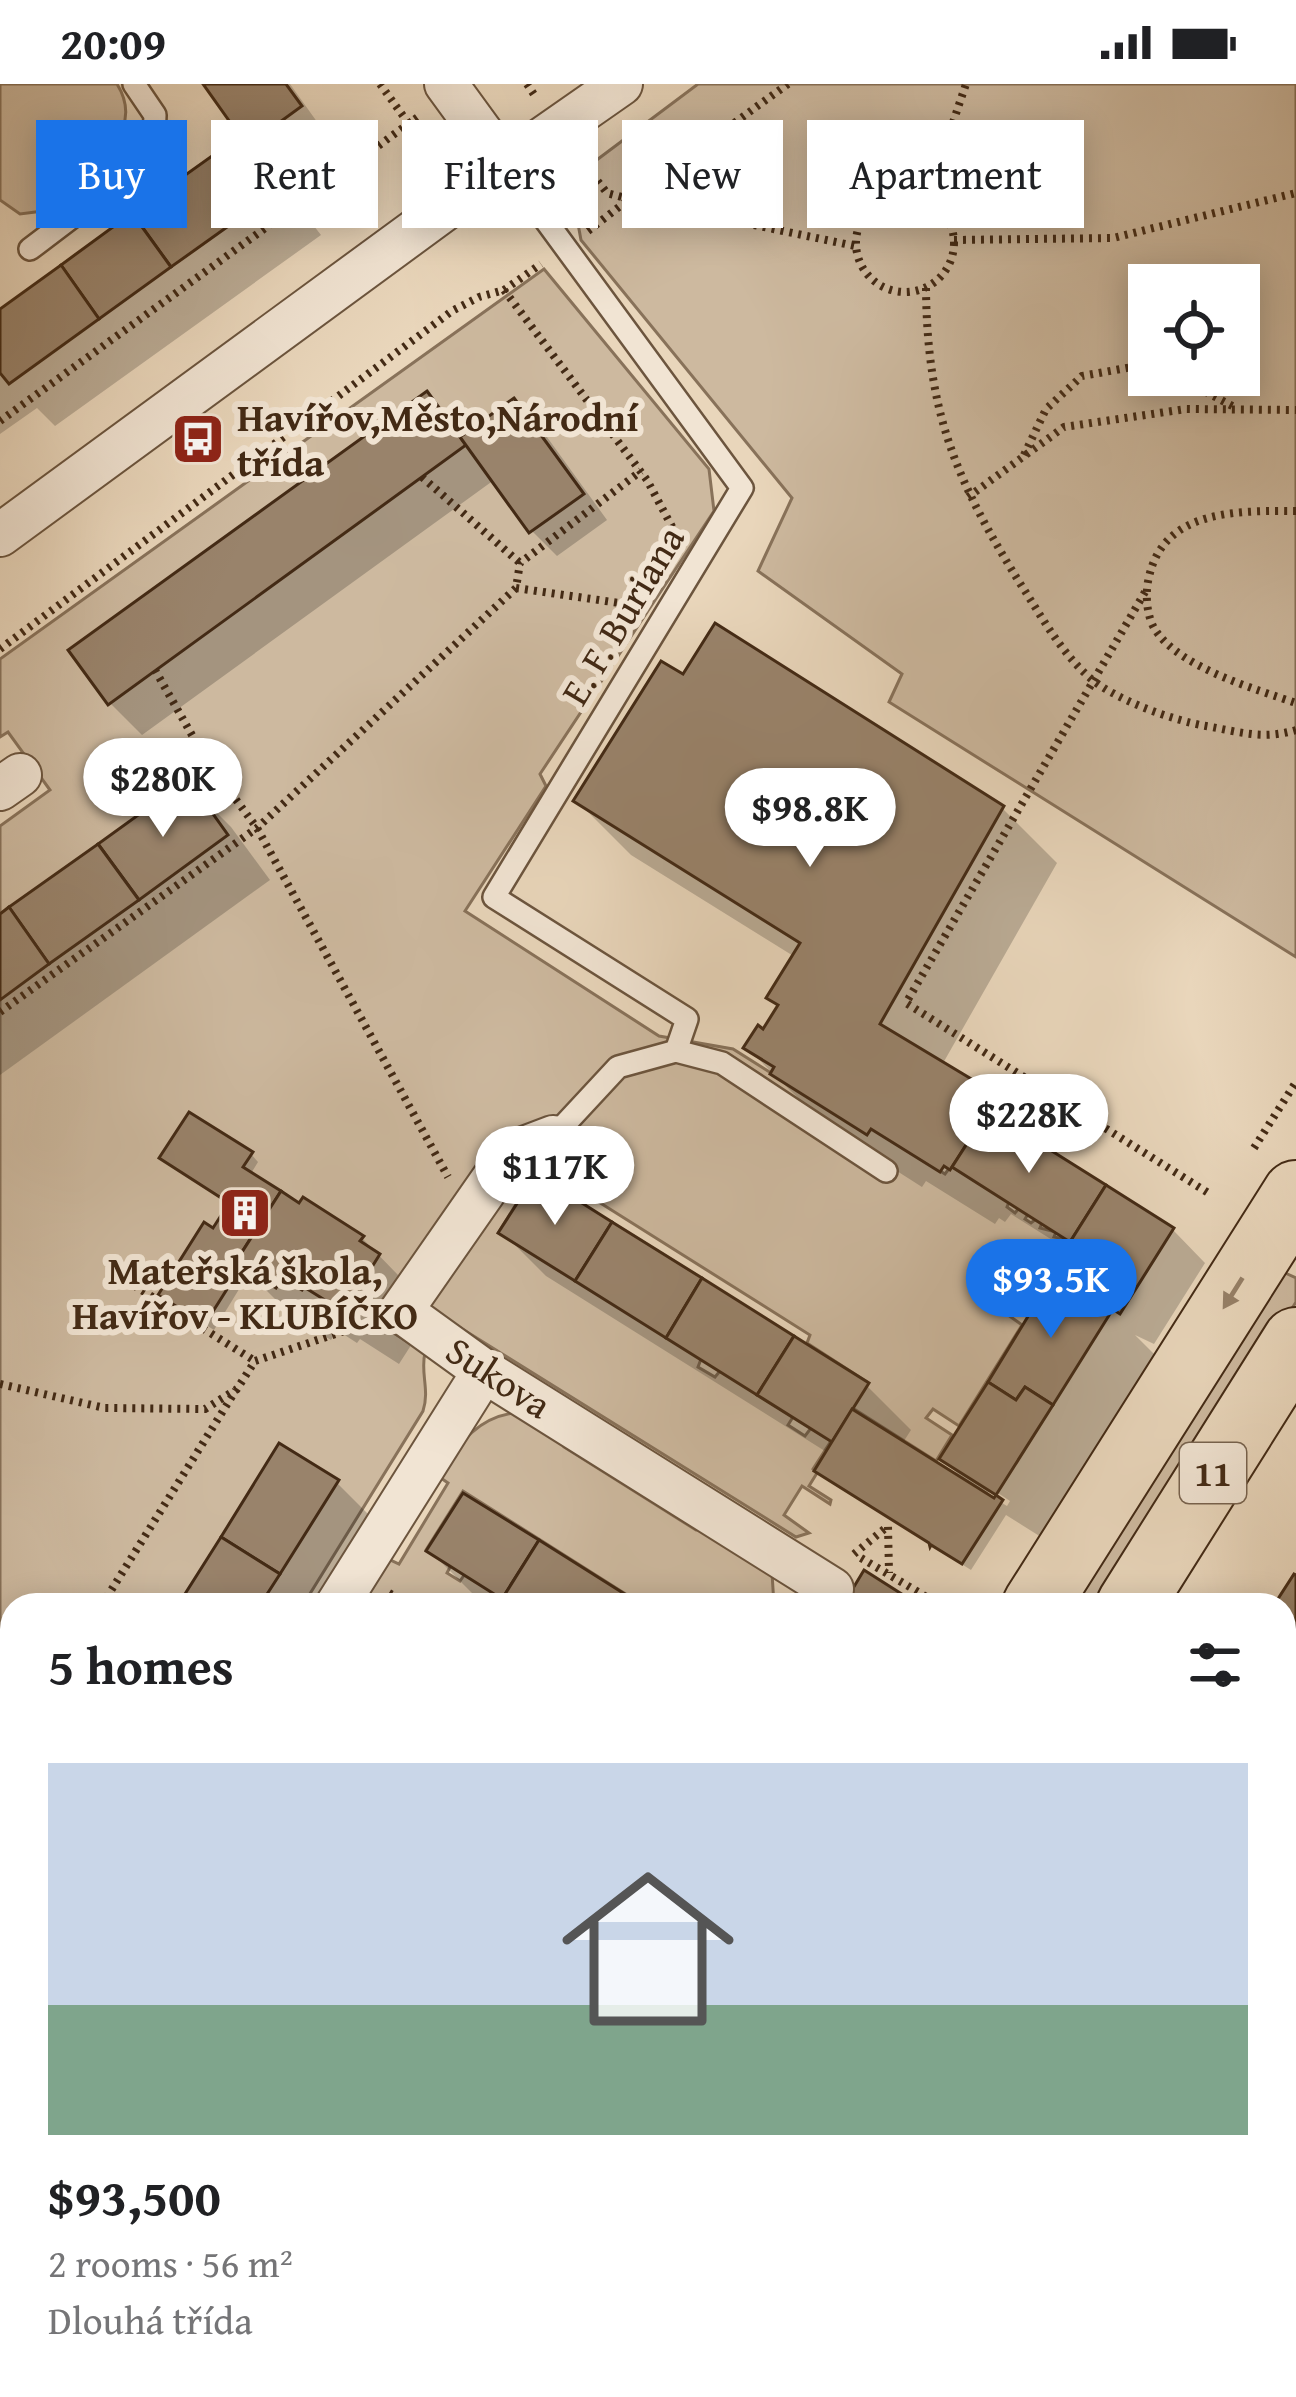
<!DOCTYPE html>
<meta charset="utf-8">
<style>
:root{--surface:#fff;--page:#f6f6f6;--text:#202124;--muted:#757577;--accent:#1a73e8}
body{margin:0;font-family:"Gentium Book Plus",serif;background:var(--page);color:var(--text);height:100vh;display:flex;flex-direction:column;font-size:45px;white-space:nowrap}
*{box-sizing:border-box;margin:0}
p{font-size:39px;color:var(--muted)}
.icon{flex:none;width:66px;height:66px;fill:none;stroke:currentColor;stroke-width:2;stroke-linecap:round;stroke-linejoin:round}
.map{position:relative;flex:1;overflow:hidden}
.panel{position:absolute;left:0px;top:1509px;width:1296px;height:804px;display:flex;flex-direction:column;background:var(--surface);border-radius:36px 36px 0 0;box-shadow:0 6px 30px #0003}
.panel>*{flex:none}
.hud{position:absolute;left:36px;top:36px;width:1224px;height:108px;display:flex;gap:24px}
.tools{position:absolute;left:1128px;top:180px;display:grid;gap:24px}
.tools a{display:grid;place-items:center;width:132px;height:132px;border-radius:0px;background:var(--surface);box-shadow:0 6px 30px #0003;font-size:60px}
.price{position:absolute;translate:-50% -102px;padding:0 27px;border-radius:42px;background:#fff;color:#222;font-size:39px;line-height:78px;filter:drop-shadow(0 3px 6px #0008)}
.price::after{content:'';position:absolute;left:50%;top:72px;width:36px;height:27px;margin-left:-18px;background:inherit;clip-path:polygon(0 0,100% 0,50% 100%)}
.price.selected{background:var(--accent);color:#fff}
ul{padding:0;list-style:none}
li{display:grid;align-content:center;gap:24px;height:636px;padding:0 48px}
li span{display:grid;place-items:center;height:372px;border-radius:0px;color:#555}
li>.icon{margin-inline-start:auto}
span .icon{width:216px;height:216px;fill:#fffc;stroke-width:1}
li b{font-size:51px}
h2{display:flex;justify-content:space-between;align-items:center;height:144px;padding:0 48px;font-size:51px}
.chip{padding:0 42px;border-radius:0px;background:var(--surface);box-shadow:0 6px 30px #0003;font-size:42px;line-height:108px}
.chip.selected{background:var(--accent);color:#fff}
.status{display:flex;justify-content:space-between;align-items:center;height:84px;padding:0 60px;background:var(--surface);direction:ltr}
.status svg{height:33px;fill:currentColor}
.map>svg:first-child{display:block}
.green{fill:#cdb99f;stroke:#88725a;stroke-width:3;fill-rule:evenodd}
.shadow{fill:#0003;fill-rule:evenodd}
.building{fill:#99836b;stroke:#432a15;stroke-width:3}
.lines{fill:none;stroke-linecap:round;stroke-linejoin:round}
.service-casing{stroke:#6c553e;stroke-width:26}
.minor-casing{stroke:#6c553e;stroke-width:46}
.primary-casing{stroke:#432a15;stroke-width:70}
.path{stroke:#432a15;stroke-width:8;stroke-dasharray:3 6;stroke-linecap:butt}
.service{stroke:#f1e4d3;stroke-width:21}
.minor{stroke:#f1e4d3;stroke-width:42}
.primary{stroke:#e9d6bb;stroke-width:66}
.oneway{fill:#968068}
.labels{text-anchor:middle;stroke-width:12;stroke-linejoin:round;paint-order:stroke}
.shield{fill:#f1e4d3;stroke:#77624e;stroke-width:3}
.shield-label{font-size:36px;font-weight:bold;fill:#432a15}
.poi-label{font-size:39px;font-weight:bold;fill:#432a15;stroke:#f1e4d3;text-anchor:start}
.street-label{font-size:39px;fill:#432a15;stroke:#f1e4d3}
</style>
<div class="status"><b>20:09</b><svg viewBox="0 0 49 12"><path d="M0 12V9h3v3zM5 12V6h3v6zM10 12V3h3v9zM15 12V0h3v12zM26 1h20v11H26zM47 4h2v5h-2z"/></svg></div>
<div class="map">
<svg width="1296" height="2313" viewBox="0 0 1296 2313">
<rect width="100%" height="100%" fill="#e9d6bb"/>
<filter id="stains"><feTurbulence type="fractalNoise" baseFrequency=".00167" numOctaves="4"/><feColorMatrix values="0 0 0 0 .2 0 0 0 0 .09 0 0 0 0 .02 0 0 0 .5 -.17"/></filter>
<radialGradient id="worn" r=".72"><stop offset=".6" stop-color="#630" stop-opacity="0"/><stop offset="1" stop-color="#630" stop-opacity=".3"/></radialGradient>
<!-- green -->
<g class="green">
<path d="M0,0H117C138,34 118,58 94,83L95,86L43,127L20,130L0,116Z"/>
<path d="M698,0H1296V873L889,618L902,590L758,487L792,414L581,156L574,118L590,81ZM1149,201H1239V291H1149Z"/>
<path d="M544,185L709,385L714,427L540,690L546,702L465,827L659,952L733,965L866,1049L870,1043L945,1090L951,1082L1009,1118L1007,1123L1015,1129L1019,1124L1028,1130L1025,1135L1031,1139L1036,1135L1042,1139L1040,1144L1056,1148L1054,1153L1069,1156L1039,1203L1044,1207L1029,1220L1033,1223L1028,1231L1003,1215L997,1223L1022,1241L959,1342L933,1325L926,1334L952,1351L936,1377L851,1323L867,1298L807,1259L810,1251L540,1081L499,1148L701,1275L698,1283L715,1293L720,1287L793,1333L788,1341L805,1352L811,1344L831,1357L813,1385L817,1389L809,1402L831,1416L830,1420L802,1402L784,1431L809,1449L796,1453L411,1213L389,1246L425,1269C420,1288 430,1306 423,1327L303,1521H12V1971L0,1963V742L50,706L8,648L0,653V575Z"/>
<path d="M1283,1188L1296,1194V1218L1105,1521H1066Z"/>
<path d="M513,1329L564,1353V1363L696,1446L718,1443L772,1489L774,1521H643L463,1407L426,1466L451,1481L447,1489L460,1497L465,1490L514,1521H357L386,1474L399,1480L448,1399L438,1392C459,1362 474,1335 513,1329Z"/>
<path d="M1296,1743V2313C1258,2313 1153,2313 1126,2301H1284V1762Z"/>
<path d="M0,2199L12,2206V2301H162L181,2313H0Z"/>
<path d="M762,2301H963L961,2313H754Z"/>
</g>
<!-- shadow -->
<g class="shadow">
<path d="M206,0H290L325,49L271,87L321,151L55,342L37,324L0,350V228L244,52Z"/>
<path d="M426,311L466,353L514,317L539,342L607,436L557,472L532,447L494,396L142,651L110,619Z"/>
<path d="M187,699L231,743L270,796L0,991V834Z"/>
<path d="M576,716L1002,724L1057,779L942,981L996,1014L1050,1069L1173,1146L1205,1179L1154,1260L1135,1251L1155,1271L1041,1453L1006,1431L971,1486L825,1394L817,1387L828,1369L546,1192L502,1148L867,1302L911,1346L902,1360L963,1395L942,1375L1075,1204L1081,1174L1011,1130L1005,1138L999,1134L995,1140L926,1097L922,1103L828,1043L747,964L764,949L780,923L795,873L631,771ZM992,1405L1010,1417L1007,1422L987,1410Z"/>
<path d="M251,1070L258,1078L250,1091L300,1123L362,1154L433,1227L399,1280L360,1255L357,1259L337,1246L331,1256L293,1233L249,1189L214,1246L170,1218L232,1120L163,1074Z"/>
<path d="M337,1399L381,1443L331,1521H181Z"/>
<path d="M464,1413L636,1521H490L474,1511L430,1467Z"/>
<path d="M1296,1492V1742L1284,1761V1521H1278Z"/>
<path d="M1005,2301H1129L1127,2313H1003Z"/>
</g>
<!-- building -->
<g class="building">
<path d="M203,0H286L302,22L247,62Z"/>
<path d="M240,52L279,106L171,183L132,129Z"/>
<path d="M132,129L171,183L99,235L61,181Z"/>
<path d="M61,181L99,235L9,300L0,289V225Z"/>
<path d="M427,307L466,361L108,621L68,566Z"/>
<path d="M514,314L584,410L529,449L460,353Z"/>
<path d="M715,539L1004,722L880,940L998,1011L950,1086L944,1082L940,1088L871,1045L867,1051L770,990L774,983L743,964L758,941L763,945L778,921L766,914L800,859L573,717L661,577L683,590Z"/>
<path d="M188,695L228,751L139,816L98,760Z"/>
<path d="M98,760L139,816L49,880L9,823Z"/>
<path d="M9,823L49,880L0,916V830Z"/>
<path d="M988,1027L1106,1101L1070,1158L952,1083Z"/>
<path d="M189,1028L253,1068L243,1083L281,1107L235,1179L241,1183L205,1240L158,1211L204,1138L213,1144L229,1119L159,1074Z"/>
<path d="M536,1090L612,1138L575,1197L498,1149Z"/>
<path d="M1106,1101L1174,1144L1120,1230L1064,1194L1082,1166L1070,1158Z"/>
<path d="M281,1107L299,1119L303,1113L364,1152L360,1157L380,1170L344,1228L304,1203L302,1206L282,1194L276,1204L235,1179Z"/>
<path d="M612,1138L702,1194L666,1254L575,1197Z"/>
<path d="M1055,1188L1113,1225L1053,1321L1025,1303L1016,1316L988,1298Z"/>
<path d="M702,1194L794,1252L757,1311L666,1254Z"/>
<path d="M794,1252L869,1299L832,1358L757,1311Z"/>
<path d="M988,1298L1016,1316L1025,1303L1053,1321L996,1411L939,1375Z"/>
<path d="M852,1325L994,1414L996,1411L1003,1416L962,1480L931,1461L930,1463L929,1459L814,1387Z"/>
<path d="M279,1359L339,1396L280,1490L221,1453Z"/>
<path d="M463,1409L539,1456L502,1515L426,1467Z"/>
<path d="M221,1453L280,1490L260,1521H178Z"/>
<path d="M539,1456L631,1514L627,1521H512L502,1515Z"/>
<path d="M864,1486L919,1521H843Z"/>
<path d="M1294,1490L1296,1491V1620L1284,1613V1521H1274Z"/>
<path d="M1284,1613L1296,1620L1284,1645Z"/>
<path d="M12,1785V1838L0,1830V1805Z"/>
<path d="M1002,2301H1078L1076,2313H1000Z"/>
</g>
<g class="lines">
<!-- service casing -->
<g class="service-casing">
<g id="service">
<path d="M505,81L742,404L494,813L687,935L676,967"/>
<path d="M30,165L142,80L154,58L155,31L134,0"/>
<path d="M553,1053L618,983L676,967L722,979L886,1087"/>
<path d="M1284,1722L1296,1702"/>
<path d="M1095,2313L1098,2301"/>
</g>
</g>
<!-- minor casing -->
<g class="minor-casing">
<g id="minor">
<path d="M446,0L505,81"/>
<path d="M0,451L505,81L621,0"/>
<path d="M0,705L20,691"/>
<path d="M553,1053L511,1069L401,1227L484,1287L832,1505"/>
<path d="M337,1521L484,1287"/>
<path d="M0,2063L12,2044"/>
<path d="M338,2301L357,2313"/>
</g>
</g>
<!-- primary casing -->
<g class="primary-casing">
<g id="primary">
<path d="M1036,1521L1296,1110"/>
<path d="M1130,1521L1296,1257"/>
<path d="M537,2313L544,2301"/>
<path d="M632,2313L640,2301"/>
</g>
</g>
<!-- path -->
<g class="path">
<path d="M380,0L409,40"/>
<path d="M527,0L537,15"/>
<path d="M788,0L629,115L855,162"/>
<path d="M581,76L607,109L629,115"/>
<circle cx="905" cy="159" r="49"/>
<path d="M927,115L966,0"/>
<path d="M588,147L628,116"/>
<path d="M954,156L1113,154L1296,109"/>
<path d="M926,204C927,330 957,399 1023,504C1043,535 1061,568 1089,593C1115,616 1172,636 1206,642C1240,648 1263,656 1296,646"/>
<path d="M504,206L541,180"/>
<path d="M1174,291L1236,324"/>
<path d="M0,337L422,30"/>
<path d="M1024,371L1046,325L1082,292L1149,280"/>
<path d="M422,393L520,479"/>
<path d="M968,413L1064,343L1186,325L1296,326"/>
<path d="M1296,427C1240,427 1164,424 1149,493C1145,508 1146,533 1156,547C1181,584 1255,605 1296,619"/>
<path d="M516,504L640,522"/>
<path d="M1145,508L906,919L1210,1110"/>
<path d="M0,565L452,227L479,213L504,206L647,396L677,452"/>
<path d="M155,586L205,674L257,744L448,1093"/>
<path d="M0,928L257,744L516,504L520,479L641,387"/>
<path d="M1254,1064L1296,998"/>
<path d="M127,1197L255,1277"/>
<path d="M0,1300L105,1324L205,1325L237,1305L255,1277L365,1240"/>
<path d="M854,1470L888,1442L889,1489"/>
<path d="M861,1474L940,1521"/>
<path d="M389,1509L409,1521"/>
<path d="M102,1521L236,1306"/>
<path d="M0,1684L12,1664"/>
<path d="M1284,1956L1296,1937"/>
<path d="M0,2195L12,2203"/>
<path d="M1284,2297L1296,2299"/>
<path d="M167,2301L186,2313"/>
<path d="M434,2301L453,2313"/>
<path d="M0,2308L12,2292"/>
<path d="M980,2313L982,2301"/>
</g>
<!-- service -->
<use href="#service" class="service"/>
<!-- minor -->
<use href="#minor" class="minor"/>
<!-- primary -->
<use href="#primary" class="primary"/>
</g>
<!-- one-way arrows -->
<defs><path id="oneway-solid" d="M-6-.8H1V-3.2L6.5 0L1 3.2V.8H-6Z" transform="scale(3)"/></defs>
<use class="oneway" href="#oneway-solid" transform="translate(1233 1209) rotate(122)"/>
<!-- icons -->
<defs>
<g id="bus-square" transform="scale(2.7)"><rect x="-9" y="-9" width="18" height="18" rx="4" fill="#8f2418" stroke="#f1e4d3"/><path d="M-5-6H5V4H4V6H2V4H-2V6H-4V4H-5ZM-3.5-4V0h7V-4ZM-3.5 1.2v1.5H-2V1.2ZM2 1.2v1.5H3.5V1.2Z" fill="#fff"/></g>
<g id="building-square" transform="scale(2.7)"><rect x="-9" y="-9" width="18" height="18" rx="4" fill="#8f2418" stroke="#f1e4d3"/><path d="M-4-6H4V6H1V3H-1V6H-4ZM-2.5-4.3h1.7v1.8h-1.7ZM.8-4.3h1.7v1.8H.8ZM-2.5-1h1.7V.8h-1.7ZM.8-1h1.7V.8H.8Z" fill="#fff"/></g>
</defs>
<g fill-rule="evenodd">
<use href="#bus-square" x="198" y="355"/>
<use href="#building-square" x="245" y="1129"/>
</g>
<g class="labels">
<!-- shield labels -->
<rect class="shield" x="1180" y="1359" width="66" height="60" rx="9"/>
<g class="shield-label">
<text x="1213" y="1402">11</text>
</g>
<!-- poi labels -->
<g class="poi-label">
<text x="237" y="347">Havířov,Město,Národní<tspan x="237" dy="45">třída</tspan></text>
<text x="245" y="1200" text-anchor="middle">Mateřská škola,<tspan x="245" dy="45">Havířov - KLUBÍČKO</tspan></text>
</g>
<!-- street labels -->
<g class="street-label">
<text transform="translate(622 531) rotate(-59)" y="14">E. F. Buriana</text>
<text transform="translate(499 1293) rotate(33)" y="14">Sukova</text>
</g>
</g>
<rect width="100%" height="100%" filter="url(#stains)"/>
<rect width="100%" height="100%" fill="url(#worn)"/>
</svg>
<div class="tools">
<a><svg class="icon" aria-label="locate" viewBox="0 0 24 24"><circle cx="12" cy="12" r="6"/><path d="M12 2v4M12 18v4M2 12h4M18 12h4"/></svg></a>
</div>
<b class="price" style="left:163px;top:756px">$280K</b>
<b class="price" style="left:810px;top:786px">$98.8K</b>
<b class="price" style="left:1029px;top:1092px">$228K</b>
<b class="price" style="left:555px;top:1144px">$117K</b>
<b class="price selected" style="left:1051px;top:1257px">$93.5K</b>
<div class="hud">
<a class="chip selected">Buy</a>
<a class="chip">Rent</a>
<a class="chip">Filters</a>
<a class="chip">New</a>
<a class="chip">Apartment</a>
</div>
<section class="panel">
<h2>5 homes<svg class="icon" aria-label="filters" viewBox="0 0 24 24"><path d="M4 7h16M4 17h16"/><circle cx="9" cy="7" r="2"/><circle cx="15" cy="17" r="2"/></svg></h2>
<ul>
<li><span style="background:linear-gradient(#c9d6e8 65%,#7fa58c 0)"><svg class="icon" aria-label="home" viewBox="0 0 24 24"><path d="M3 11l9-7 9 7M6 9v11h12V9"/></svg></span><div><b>$93,500</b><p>2 rooms · 56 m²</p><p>Dlouhá třída</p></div></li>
</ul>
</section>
</div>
